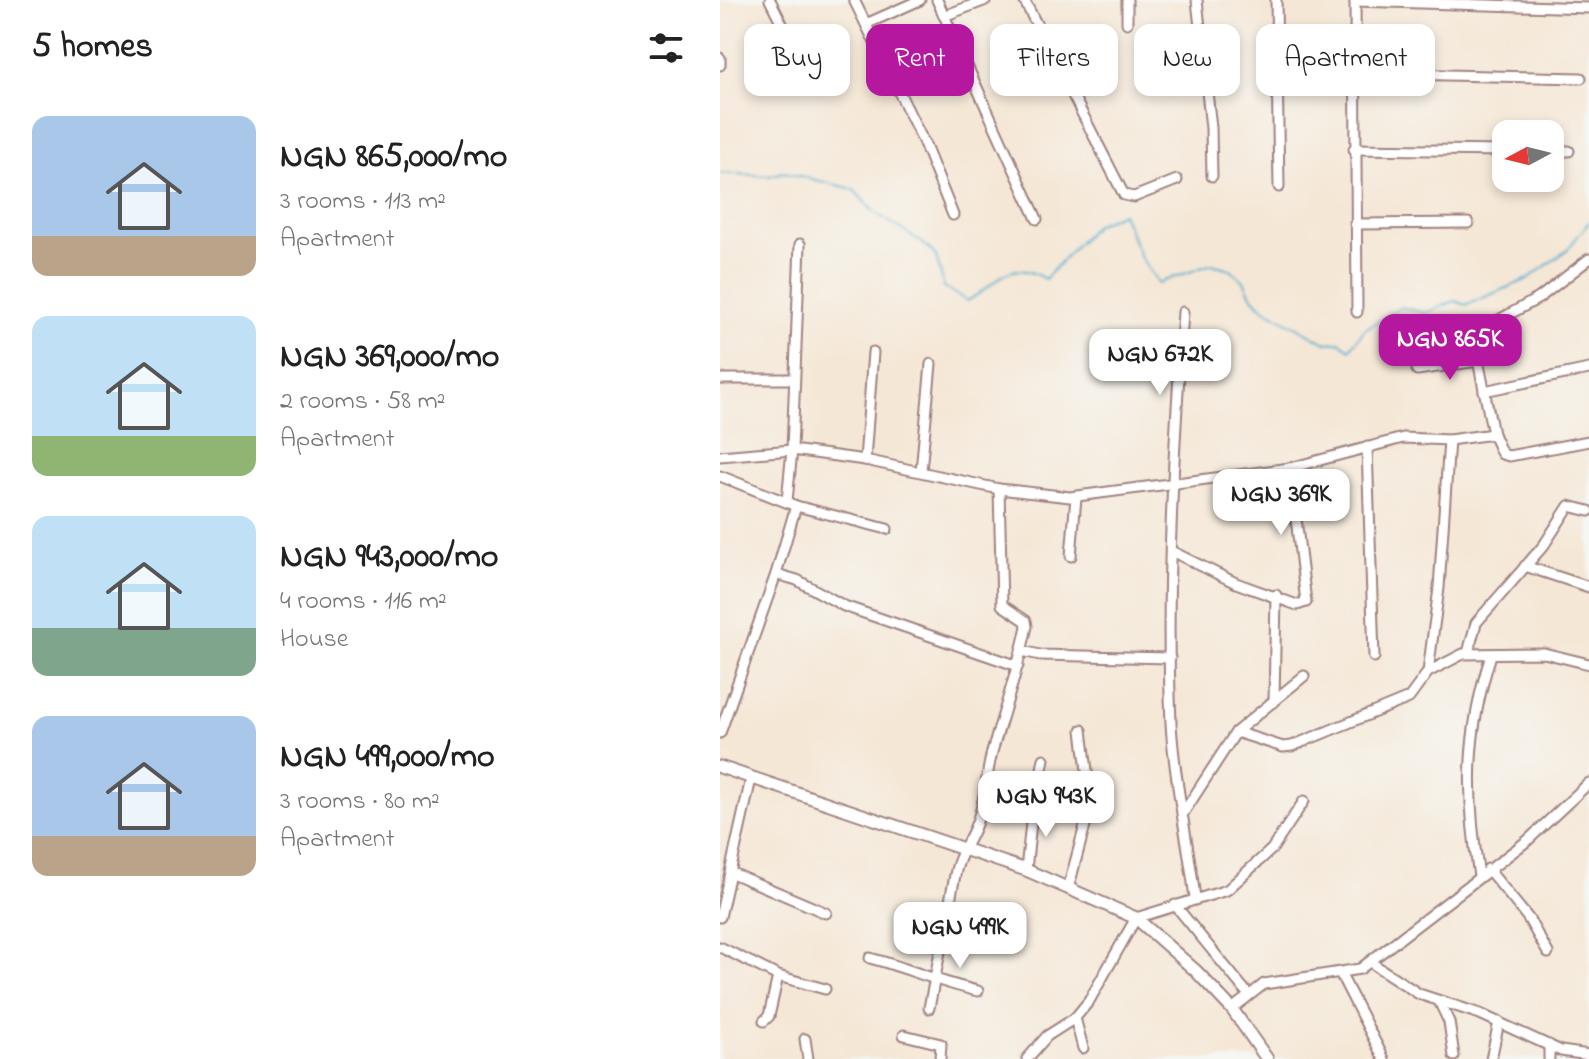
<!DOCTYPE html>
<meta charset="utf-8">
<style>
:root{--surface:#fff;--page:#f2f2f2;--text:#222;--muted:#767676;--accent:#b5179e}
body{margin:0;font-family:"Indie Flower",sans-serif;background:var(--page);color:var(--text);height:100vh;display:flex;flex-direction:column;font-size:30px;white-space:nowrap}
*{box-sizing:border-box;margin:0}
p{font-size:26px;color:var(--muted)}
.icon{flex:none;width:44px;height:44px;fill:none;stroke:currentColor;stroke-width:2;stroke-linecap:round;stroke-linejoin:round}
.map{position:relative;flex:1;overflow:hidden}
.details{display:flex;flex-direction:column;background:var(--surface);width:720px}
.details>*{flex:none}
.hud{position:absolute;left:24px;top:24px;width:724px;height:72px;display:flex;gap:16px}
.needle{width:52px;rotate:263deg}
.tools{position:absolute;left:772px;top:120px;display:grid;gap:16px}
.tools a{display:grid;place-items:center;width:72px;height:72px;border-radius:16px;background:var(--surface);box-shadow:0 4px 12px #0003;font-size:40px}
.price{position:absolute;translate:-50% -68px;padding:0 18px;border-radius:16px;background:#fff;color:#222;font-size:26px;line-height:52px;filter:drop-shadow(0 2px 4px #0008)}
.price::after{content:'';position:absolute;left:50%;top:48px;width:24px;height:18px;margin-left:-12px;background:inherit;clip-path:polygon(0 0,100% 0,50% 100%)}
.price.active{background:var(--accent);color:#fff}
ul{padding:0;list-style:none}
li{display:flex;align-items:center;gap:24px;height:200px;padding:0 32px}
li span{display:grid;place-items:center;flex:none;width:224px;height:160px;border-radius:16px;color:#555}
li>.icon{margin-inline-start:auto}
span .icon{width:96px;height:96px;fill:#fffc;stroke-width:1}
li b{font-size:34px}
h2{display:flex;justify-content:space-between;align-items:center;height:96px;padding:0 32px;font-size:34px}
.chip{padding:0 28px;border-radius:16px;background:var(--surface);box-shadow:0 4px 12px #0003;font-size:28px;line-height:72px}
.chip.active{background:var(--accent);color:#fff}
main{display:flex;flex:1;min-height:0}
.map>svg:first-child{display:block}
.lines{fill:none;stroke-linecap:round;stroke-linejoin:round}
.stream{stroke:#52adcf;stroke-width:2}
.minor-casing{stroke:#a08380;stroke-width:13}
.tertiary-casing{stroke:#a08380;stroke-width:15}
.minor{stroke:#fff;stroke-width:9}
.tertiary{stroke:#fff;stroke-width:11}
</style>
<main>
<section class="details">
<h2>5 homes<svg class="icon" aria-label="filters" viewBox="0 0 24 24"><path d="M4 7h16M4 17h16"/><circle cx="9" cy="7" r="2"/><circle cx="15" cy="17" r="2"/></svg></h2>
<ul>
<li><span style="background:linear-gradient(#a9c7e8 75%,#b9a48a 0)"><svg class="icon" aria-label="home" viewBox="0 0 24 24"><path d="M3 11l9-7 9 7M6 9v11h12V9"/></svg></span><div><b>NGN 865,000/mo</b><p>3 rooms · 113 m²</p><p>Apartment</p></div></li>
<li><span style="background:linear-gradient(#bfe0f5 75%,#8fb573 0)"><svg class="icon" aria-label="home" viewBox="0 0 24 24"><path d="M3 11l9-7 9 7M6 9v11h12V9"/></svg></span><div><b>NGN 369,000/mo</b><p>2 rooms · 58 m²</p><p>Apartment</p></div></li>
<li><span style="background:linear-gradient(#bfe0f5 70%,#7fa58c 0)"><svg class="icon" aria-label="home" viewBox="0 0 24 24"><path d="M3 11l9-7 9 7M6 9v11h12V9"/></svg></span><div><b>NGN 943,000/mo</b><p>4 rooms · 116 m²</p><p>House</p></div></li>
<li><span style="background:linear-gradient(#a9c7e8 75%,#b9a48a 0)"><svg class="icon" aria-label="home" viewBox="0 0 24 24"><path d="M3 11l9-7 9 7M6 9v11h12V9"/></svg></span><div><b>NGN 499,000/mo</b><p>3 rooms · 80 m²</p><p>Apartment</p></div></li>
</ul>
</section>
<div class="map">
<svg width="869" height="1059" viewBox="0 0 869 1059">
<rect width="100%" height="100%" fill="#f6f6f2"/>
<filter id="ink" filterUnits="userSpaceOnUse"><feTurbulence type="fractalNoise" baseFrequency=".0125" numOctaves="2"/><feDisplacementMap in="SourceGraphic" scale="16" xChannelSelector="R" yChannelSelector="G"/><feConvolveMatrix kernelMatrix="1 2 1 2 8 2 1 2 1" color-interpolation-filters="sRGB"/></filter>
<filter id="wash" filterUnits="userSpaceOnUse"><feTurbulence type="fractalNoise" baseFrequency=".006" numOctaves="4" result="noise"/><feDisplacementMap in="SourceGraphic" scale="32" xChannelSelector="R" yChannelSelector="G"/><feGaussianBlur stdDeviation="1.8" result="paint"/><feColorMatrix in="noise" values="0 0 0 0 0 0 0 0 0 0 0 0 0 0 0 0 0 1.4 0 .05"/><feComposite in="paint" operator="in"/></filter>
<g filter="url(#wash)">
<rect width="100%" height="100%" fill="#f5e7d6"/>
<g class="lines">
<!-- stream -->
<path class="stream" d="M0,173L49,176L63,172L133,189L154,212L203,243L216,256L224,287L247,301C280,284 286,256 325,279L375,225L402,213L421,258L438,283L492,264L510,269L524,281L531,295L543,308L606,343L620,342L630,349L645,329L681,307L705,313L735,301L746,305L808,279L847,250L869,222"/>
</g>
</g>
<g filter="url(#ink)">
<g class="lines">
<!-- minor casing -->
<g class="minor-casing">
<g id="minor">
<path d="M50,0L88,75"/>
<path d="M134,0L204,143L233,215"/>
<path d="M217,0L317,219"/>
<path d="M304,0L404,195L414,197L457,180"/>
<path d="M407,0V23"/>
<path d="M477,0L491,128L492,176"/>
<path d="M556,0L559,187"/>
<path d="M635,0L637,312"/>
<path d="M635,1L869,8"/>
<path d="M224,16L266,0"/>
<path d="M146,24L200,0"/>
<path d="M0,58V65"/>
<path d="M637,73L861,78"/>
<path d="M634,149L786,151"/>
<path d="M830,151H849"/>
<path d="M635,224L748,223"/>
<path d="M463,312C454,449 445,586 451,723C454,781 468,840 475,898"/>
<path d="M697,370L758,361"/>
<path d="M0,379H73"/>
<path d="M764,391L869,369"/>
<path d="M773,434L755,345L757,332L819,298L869,259"/>
<path d="M647,447L654,657"/>
<path d="M0,456L72,450L145,460L279,489L350,497L570,468L683,438L729,440L773,434L782,454L789,456L869,441"/>
<path d="M145,460L153,352"/>
<path d="M201,471L211,364"/>
<path d="M0,476L76,506L167,529"/>
<path d="M67,501L72,450L80,244"/>
<path d="M451,551L516,583L577,605L586,602L570,468"/>
<path d="M351,556L356,497"/>
<path d="M805,566L869,587"/>
<path d="M56,574L77,580L124,606L298,666"/>
<path d="M302,651L320,655L450,658"/>
<path d="M748,653L756,623L824,545L849,506L869,511"/>
<path d="M708,672L719,588L729,440"/>
<path d="M554,702L556,595"/>
<path d="M516,732L563,747L572,746L689,698L708,672L743,654L824,653L869,664"/>
<path d="M0,733L56,574L76,506"/>
<path d="M464,812L516,732L584,676"/>
<path d="M768,869L808,918L828,953"/>
<path d="M306,870L311,823L324,759"/>
<path d="M12,873L106,913"/>
<path d="M759,876C746,795 746,733 771,655"/>
<path d="M348,889L371,803L362,730"/>
<path d="M455,905L528,994"/>
<path d="M229,910L270,917"/>
<path d="M0,917L31,779"/>
<path d="M0,947L58,976L105,989"/>
<path d="M150,958C187,968 221,983 258,991"/>
<path d="M650,962L699,994L760,1014L841,1051L869,1055"/>
<path d="M620,973L664,1059"/>
<path d="M720,1003L729,1022L734,1056"/>
<path d="M209,1008L236,870C241,850 252,838 258,819C266,797 266,775 272,752C284,710 298,670 307,626L306,621L282,605L279,489"/>
<path d="M512,1009L544,984L640,969L807,841L869,783"/>
<path d="M355,1018L363,1048"/>
<path d="M44,1021L49,1016L58,976"/>
<path d="M184,1035L221,1044L220,1059"/>
<path d="M85,1039L88,1059"/>
<path d="M829,1045V1059"/>
<path d="M307,1059L327,1036L355,1018L369,1001L416,918L507,890L552,849L584,801"/>
<path d="M771,1059L779,1022"/>
</g>
</g>
<!-- tertiary casing -->
<g class="tertiary-casing">
<path id="tertiary" d="M0,767L306,870L416,918L476,971L512,1009L547,1059"/>
</g>
<!-- minor -->
<use href="#minor" class="minor"/>
<!-- tertiary -->
<use href="#tertiary" class="tertiary"/>
</g>
</g>
</svg>
<div class="tools">
<a><svg class="needle" viewBox="-14 -14 28 28"><path d="M0-13l5 13h-10z" fill="#e53935"/><path d="M0 13l5-13h-10z" fill="#767676"/></svg></a>
</div>
<b class="price active" style="left:730px;top:382px">NGN 865K</b>
<b class="price" style="left:440px;top:397px">NGN 672K</b>
<b class="price" style="left:561px;top:537px">NGN 369K</b>
<b class="price" style="left:326px;top:839px">NGN 943K</b>
<b class="price" style="left:240px;top:970px">NGN 499K</b>
<div class="hud">
<a class="chip">Buy</a>
<a class="chip active">Rent</a>
<a class="chip">Filters</a>
<a class="chip">New</a>
<a class="chip">Apartment</a>
</div>
</div>
</main>
